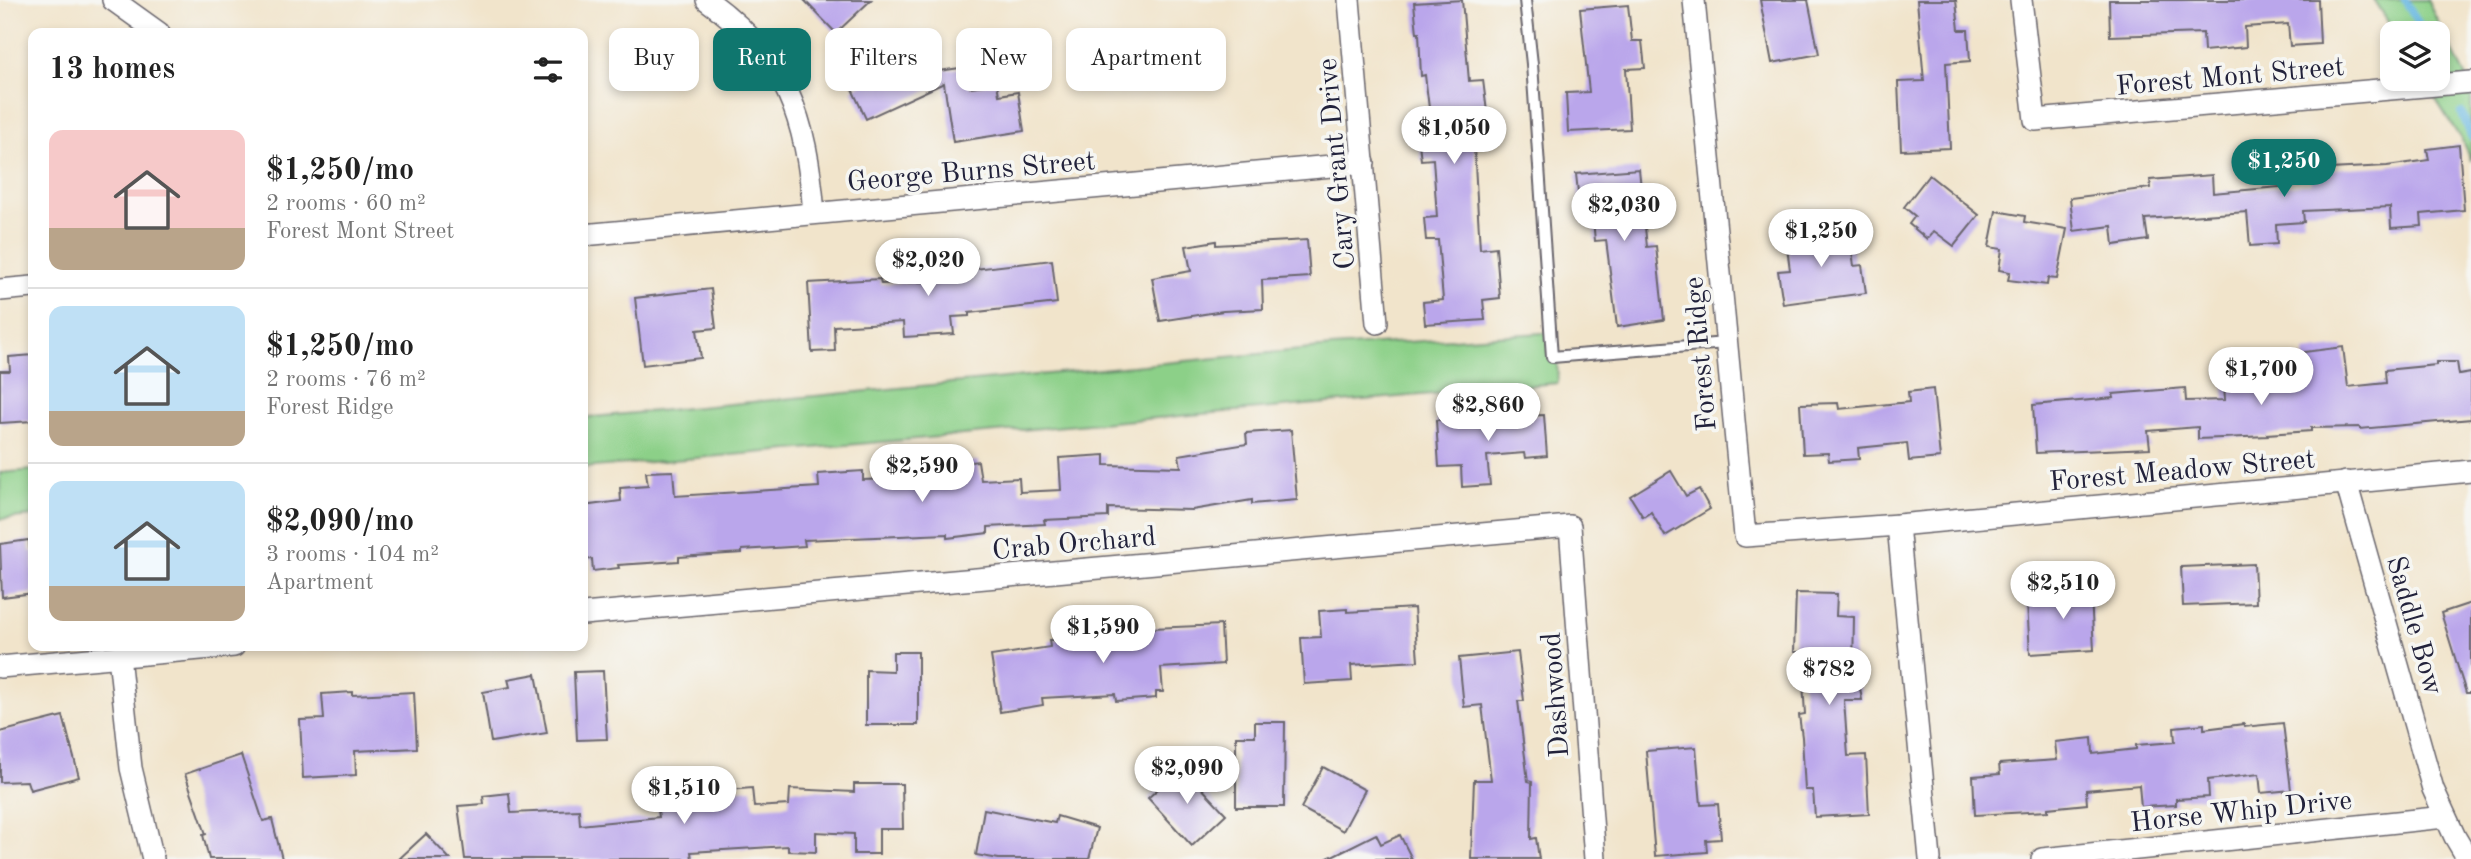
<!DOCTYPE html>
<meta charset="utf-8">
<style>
:root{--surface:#fff;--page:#f6f6f6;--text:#222;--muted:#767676;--line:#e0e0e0;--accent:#0f766e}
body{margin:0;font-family:"Old Standard TT",serif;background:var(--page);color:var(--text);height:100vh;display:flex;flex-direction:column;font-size:26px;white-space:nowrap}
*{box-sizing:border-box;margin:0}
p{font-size:23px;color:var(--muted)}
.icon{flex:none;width:38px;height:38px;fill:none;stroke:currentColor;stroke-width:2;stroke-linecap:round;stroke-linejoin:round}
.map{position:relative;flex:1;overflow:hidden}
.sheet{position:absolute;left:28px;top:28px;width:560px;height:623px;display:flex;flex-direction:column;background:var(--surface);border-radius:14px;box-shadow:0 4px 10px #0003}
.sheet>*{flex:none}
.guide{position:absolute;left:609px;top:28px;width:665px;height:63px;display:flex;gap:14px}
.tools{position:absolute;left:2380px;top:21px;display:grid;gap:14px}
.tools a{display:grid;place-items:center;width:70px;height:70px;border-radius:14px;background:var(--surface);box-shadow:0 4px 10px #0003;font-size:35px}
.price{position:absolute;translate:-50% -60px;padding:0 16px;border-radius:24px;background:#fff;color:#222;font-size:23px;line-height:46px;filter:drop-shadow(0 2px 4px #0008)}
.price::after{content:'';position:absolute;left:50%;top:42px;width:21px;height:16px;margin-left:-10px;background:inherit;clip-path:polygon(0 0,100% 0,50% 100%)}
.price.active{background:var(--accent);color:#fff}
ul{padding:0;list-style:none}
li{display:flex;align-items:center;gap:21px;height:175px;padding:0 21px}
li+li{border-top:2px solid var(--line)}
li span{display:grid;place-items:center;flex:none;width:196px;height:140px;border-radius:14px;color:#555}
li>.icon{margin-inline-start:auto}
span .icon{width:84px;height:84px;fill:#fffc;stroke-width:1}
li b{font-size:30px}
h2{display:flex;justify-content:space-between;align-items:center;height:84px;padding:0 21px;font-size:30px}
.pill{padding:0 24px;border-radius:14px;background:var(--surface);box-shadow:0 4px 10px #0003;font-size:24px;line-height:63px}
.pill.active{background:var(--accent);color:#fff}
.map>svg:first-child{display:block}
.green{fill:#8cd088;stroke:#577962;stroke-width:2}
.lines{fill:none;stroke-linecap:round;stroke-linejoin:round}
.stream{stroke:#66b7e1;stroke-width:8}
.building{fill:#baa6eb}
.lane-casing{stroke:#6a666d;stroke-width:14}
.street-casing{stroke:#6a666d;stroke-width:24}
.lane{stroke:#fff;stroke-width:10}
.street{stroke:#fff;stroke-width:21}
.labels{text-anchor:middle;stroke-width:7;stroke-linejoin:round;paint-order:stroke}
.street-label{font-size:28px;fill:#22223b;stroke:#f6f6f2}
</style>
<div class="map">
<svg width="2471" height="859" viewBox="0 0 2471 859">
<rect width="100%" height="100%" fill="#f6f6f2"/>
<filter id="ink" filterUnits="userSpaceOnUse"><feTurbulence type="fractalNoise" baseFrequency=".0143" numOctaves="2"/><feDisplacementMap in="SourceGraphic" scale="14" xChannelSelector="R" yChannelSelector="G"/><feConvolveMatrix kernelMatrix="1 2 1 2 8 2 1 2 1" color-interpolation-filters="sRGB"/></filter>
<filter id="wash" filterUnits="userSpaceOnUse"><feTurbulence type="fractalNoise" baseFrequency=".00686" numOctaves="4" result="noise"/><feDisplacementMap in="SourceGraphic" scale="28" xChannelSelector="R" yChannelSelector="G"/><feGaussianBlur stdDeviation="1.57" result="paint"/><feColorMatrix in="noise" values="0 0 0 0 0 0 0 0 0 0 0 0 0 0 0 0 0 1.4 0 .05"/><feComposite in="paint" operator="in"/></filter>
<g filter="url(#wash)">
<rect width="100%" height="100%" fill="#f1e4cb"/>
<!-- green -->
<g class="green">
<path d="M2374,0H2427L2471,88V161L2462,141L2423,79H2438V33H2395Z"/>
<path d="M1556,332L1558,383L583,468V418L1332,347Z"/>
<path d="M33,470V516L0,519V473Z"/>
</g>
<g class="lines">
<!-- stream -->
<g class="stream">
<path d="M2405,0L2424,33"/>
<path d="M2438,57L2442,65"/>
<path d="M2462,113L2471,136"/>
</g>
</g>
<g id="blocks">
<!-- building -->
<g class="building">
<path d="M804,0H871L836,33Z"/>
<path d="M1462,0L1469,81L1483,80L1489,128L1473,130L1480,249L1496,247L1500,298L1483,300L1485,320L1425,324L1423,302L1443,300L1438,240H1426L1424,218L1437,217L1433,159L1421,160L1418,135L1432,133L1425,75L1421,76L1419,33H1417L1414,3Z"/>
<path d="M1760,0H1808L1819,54L1772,63Z"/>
<path d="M1917,0H1956L1959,30H1968L1970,61L1946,63L1950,148L1901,150L1898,82L1924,81Z"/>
<path d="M2109,0H2318L2320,44L2290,46L2288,24L2245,27L2246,47L2204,51L2203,33L2110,36Z"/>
<path d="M1628,5L1632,41H1642L1645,68L1626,69L1630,129L1568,132L1566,93L1589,92L1580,9Z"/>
<path d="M899,32L919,74L967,67L970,87L997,83L999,95L1018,92L1024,131L953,142L944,83L866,119L852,89L881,76L867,47Z"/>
<path d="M2459,145L2464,210L2421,214L2422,226L2391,228L2390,207L2303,211L2304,222L2276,224L2277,244L2250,246L2247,212L2145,219L2148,240L2114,245L2112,226L2074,231L2070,198L2151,188L2150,180L2212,175L2213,193L2312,184L2311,170L2387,166L2429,160L2427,149Z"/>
<path d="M1639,169L1647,247L1656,246L1664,320L1617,327L1606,240L1595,241L1593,219L1581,220L1576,174Z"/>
<path d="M1929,175L1979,215L1954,246L1934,231L1927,239L1909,224L1915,216L1904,207Z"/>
<path d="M1996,211L2025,216L2024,222L2067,229L2057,279L2048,278L2047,285L2008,280L2010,272L1999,270L2002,249L1989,247Z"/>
<path d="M1849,232L1854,266L1862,265L1866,293L1783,304L1778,271L1790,270L1786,240Z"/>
<path d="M1307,240L1310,277L1262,280L1263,309L1223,311L1160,321L1152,278L1191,271L1186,246L1216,241V245Z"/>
<path d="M965,251L967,270L1052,260L1057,303L969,313V316L952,317L954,334L904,337L903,322L834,326L835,351L812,352L808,283L880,279L881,284L938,281L936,253Z"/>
<path d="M711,289L716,328L697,330L701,358L643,365L635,298Z"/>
<path d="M2343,347L2348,387L2386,383L2385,370L2436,365V362H2457L2459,375L2471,373V419L2360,429V427L2311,428V431L2267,434L2268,436L2198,439V427L2148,431L2150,448L2036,453L2033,405L2114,398L2113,394L2185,388L2186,401L2225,400L2224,386L2276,384L2275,370L2305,366L2304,352Z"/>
<path d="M33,355V421L0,423V371H10L9,357Z"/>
<path d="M1933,389L1940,458L1909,461L1907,443L1858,448L1859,459L1829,461L1828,453L1803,454L1800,404L1838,403L1839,409L1909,402L1908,392Z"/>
<path d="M1544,415L1547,456L1525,458L1524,453L1487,456L1490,485L1462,487L1461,466L1439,467L1436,420Z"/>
<path d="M1291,430L1297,500L1252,504V500L1192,510L1108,508V517L1044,520L1045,524L988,527V533L947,538V534L804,540L805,546L742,550V553L679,557V561L618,565L619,568L593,571L592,559L583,560V506L621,501L620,488L648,486L646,472L673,471L675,496L819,487L818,474L863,471V480L939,477L937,466L978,461L981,480L1019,478L1020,492L1061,490L1059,458L1105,455V465L1181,467L1179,455L1247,444L1246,433Z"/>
<path d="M1671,471L1686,496L1699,489L1710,509L1665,536L1651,512L1643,517L1630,496Z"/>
<path d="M29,540L30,552L33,551V593L2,597L0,544Z"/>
<path d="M2254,564L2256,603L2183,606L2181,567Z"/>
<path d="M2090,578L2094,650L2030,654L2027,602L2066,599L2065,580Z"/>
<path d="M1796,593L1837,594L1836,616L1854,617L1853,670H1857L1862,700H1844L1848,756L1866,755L1869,814L1815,817L1813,790H1805L1802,737L1799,715L1805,714L1801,652H1794Z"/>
<path d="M2471,603V693H2466L2441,613Z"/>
<path d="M1414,608L1418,661L1351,665L1352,681L1304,684L1301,638L1321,637L1319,611L1347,609V612Z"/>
<path d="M1221,625L1223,664L1161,668L1163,692H1156V698L1116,701L1115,694L1042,698L1043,705L1000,712L991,656L1050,647L1049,640L1131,636L1130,629Z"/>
<path d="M893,652H918V725H866V670L893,671Z"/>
<path d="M1518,652L1524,701H1518L1528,781L1532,782L1531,839L1536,838L1539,859H1471L1474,780H1491L1482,705L1464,707L1459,658Z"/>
<path d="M603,671L607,739L577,740L574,672Z"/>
<path d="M536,674L547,733L491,742L483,692L510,687L508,679Z"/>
<path d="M352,692V695L414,692L417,748L355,751L356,775L303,778L300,720L324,719L322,694Z"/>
<path d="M63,716L79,777L30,790L27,781L0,782V732Z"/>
<path d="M1255,722H1285L1284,807H1236V736H1255Z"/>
<path d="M2283,723L2291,790L2261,793L2259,774L2208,780L2209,797L2176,799V805L2141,807L2139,785L2086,790L2087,804L2048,808V811L1975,815L1973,776L2000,774L1999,764L2057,760L2055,742L2092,738L2093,754L2136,749V745L2175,742L2174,727L2204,724V729L2244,724V727Z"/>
<path d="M1696,747L1701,805L1718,804L1721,839L1706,840L1707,852L1655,856L1646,751Z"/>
<path d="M241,755L263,821L272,819L282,859H209L203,835L206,834L185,774Z"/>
<path d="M1182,767L1226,814L1192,846L1148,798Z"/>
<path d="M1323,767L1365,790L1343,831L1301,808Z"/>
<path d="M854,784H902L903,829H879V854H854V834L816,832V852L788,851V846L691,852L692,859H465L458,806L484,804L483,796L509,793L511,813L579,810L580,825L659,817L656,796L752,788L754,807L789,805L790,789L854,792Z"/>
<path d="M984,809L1055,823L1057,816L1097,828L1089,859H999L976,855Z"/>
<path d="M426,834L450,859H399Z"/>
<path d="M1376,834L1381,844L1400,835L1412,859H1326Z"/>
</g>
</g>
</g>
<g filter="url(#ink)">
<use href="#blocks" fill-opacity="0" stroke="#6a666d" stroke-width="2"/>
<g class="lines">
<!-- lane casing -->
<g class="lane-casing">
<path id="lane" d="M1525,0L1532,64L1552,357L1726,343"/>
</g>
<!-- street casing -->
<g class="street-casing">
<g id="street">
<path d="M113,0L159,33"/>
<path d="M707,0C788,59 806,117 814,213"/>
<path d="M1349,0L1377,323"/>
<path d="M1694,0L1745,536L1898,525L2471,471"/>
<path d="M2021,0L2035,120L2471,82"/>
<path d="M583,235L1364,163"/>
<path d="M0,290L33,287"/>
<path d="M2346,482L2433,789L2455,837L2468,859"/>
<path d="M1898,525L1930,859"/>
<path d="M583,614L1570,526L1595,859"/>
<path d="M119,656L131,768L153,859"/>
<path d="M0,667L234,646"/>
<path d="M2042,859L2445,817"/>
</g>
</g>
<!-- lane -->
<use href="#lane" class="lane"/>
<!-- street -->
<use href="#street" class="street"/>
</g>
</g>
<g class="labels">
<!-- street labels -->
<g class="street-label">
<text transform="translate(2230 75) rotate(-5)" y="10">Forest Mont Street</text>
<text transform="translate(1335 164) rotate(-95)" y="10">Cary Grant Drive</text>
<text transform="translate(971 170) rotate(-5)" y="10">George Burns Street</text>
<text transform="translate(1699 354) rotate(-95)" y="10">Forest Ridge</text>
<text transform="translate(2182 469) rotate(-5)" y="10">Forest Meadow Street</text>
<text transform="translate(1074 542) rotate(-5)" y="10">Crab Orchard</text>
<text transform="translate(2416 625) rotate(74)" y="10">Saddle Bow</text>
<text transform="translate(1554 695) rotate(-94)" y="10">Dashwood</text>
<text transform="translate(2241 810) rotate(-6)" y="10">Horse Whip Drive</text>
</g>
</g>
</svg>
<div class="tools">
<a><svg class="icon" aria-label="layers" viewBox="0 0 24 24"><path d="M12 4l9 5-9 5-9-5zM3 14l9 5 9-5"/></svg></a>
</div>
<b class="price" style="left:1454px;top:166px">$1,050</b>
<b class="price active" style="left:2284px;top:199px">$1,250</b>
<b class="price" style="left:1624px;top:243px">$2,030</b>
<b class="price" style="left:1821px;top:269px">$1,250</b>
<b class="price" style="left:928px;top:298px">$2,020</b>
<b class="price" style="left:2261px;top:407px">$1,700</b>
<b class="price" style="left:1488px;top:443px">$2,860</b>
<b class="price" style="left:922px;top:504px">$2,590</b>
<b class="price" style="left:2063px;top:621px">$2,510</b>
<b class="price" style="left:1103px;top:665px">$1,590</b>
<b class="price" style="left:1829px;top:707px">$782</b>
<b class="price" style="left:1187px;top:806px">$2,090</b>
<b class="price" style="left:684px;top:826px">$1,510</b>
<div class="guide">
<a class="pill">Buy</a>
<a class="pill active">Rent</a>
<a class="pill">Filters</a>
<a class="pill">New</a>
<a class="pill">Apartment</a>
</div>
<section class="sheet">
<h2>13 homes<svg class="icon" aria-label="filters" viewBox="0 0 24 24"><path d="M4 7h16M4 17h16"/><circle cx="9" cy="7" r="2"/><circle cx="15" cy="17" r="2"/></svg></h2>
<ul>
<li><span style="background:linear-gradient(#f6c9c9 70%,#b9a48a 0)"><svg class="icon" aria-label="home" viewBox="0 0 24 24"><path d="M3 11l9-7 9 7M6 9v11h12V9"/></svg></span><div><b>$1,250/mo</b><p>2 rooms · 60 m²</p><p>Forest Mont Street</p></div></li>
<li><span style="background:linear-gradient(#bfe0f5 75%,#b9a48a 0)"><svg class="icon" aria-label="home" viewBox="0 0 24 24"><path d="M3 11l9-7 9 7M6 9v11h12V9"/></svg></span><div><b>$1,250/mo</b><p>2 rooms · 76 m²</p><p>Forest Ridge</p></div></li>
<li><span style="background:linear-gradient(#bfe0f5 75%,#b9a48a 0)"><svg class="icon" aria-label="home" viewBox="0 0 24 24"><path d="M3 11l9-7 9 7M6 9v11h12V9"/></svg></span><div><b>$2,090/mo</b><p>3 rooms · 104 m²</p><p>Apartment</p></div></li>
</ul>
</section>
</div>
